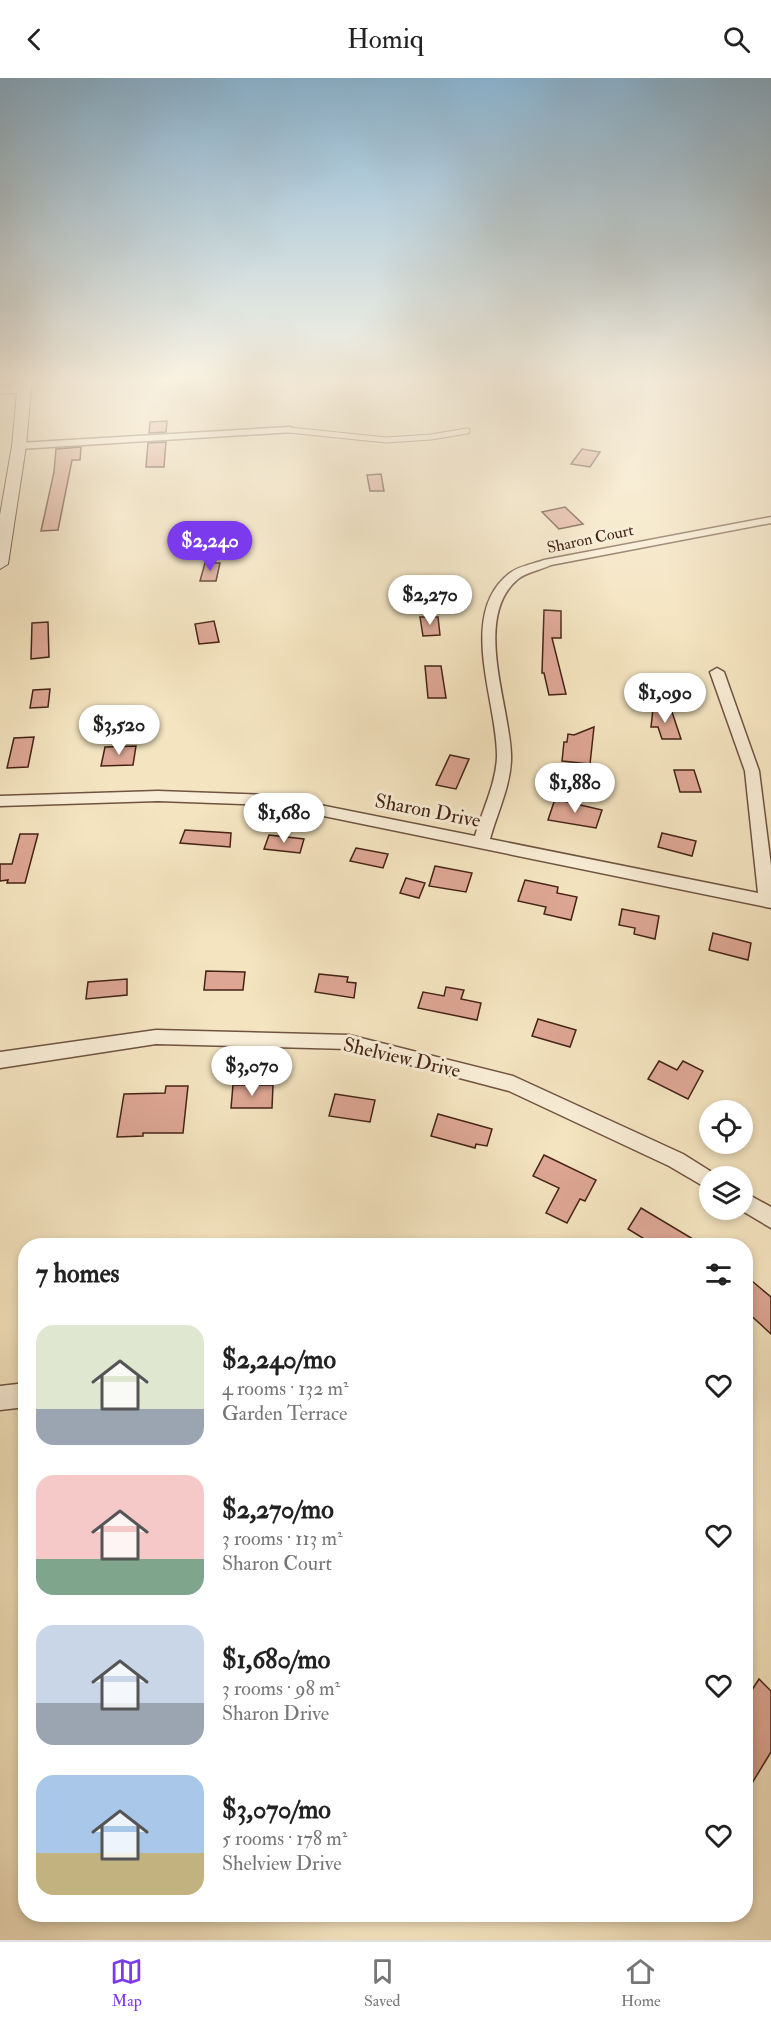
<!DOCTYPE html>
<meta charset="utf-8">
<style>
:root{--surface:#fff;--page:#f2f2f2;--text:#222;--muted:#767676;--line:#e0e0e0;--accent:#7c3aed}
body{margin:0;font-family:"IM FELL Double Pica",serif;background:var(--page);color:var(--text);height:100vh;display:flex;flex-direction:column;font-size:22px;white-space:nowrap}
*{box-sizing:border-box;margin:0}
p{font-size:20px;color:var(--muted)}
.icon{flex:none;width:33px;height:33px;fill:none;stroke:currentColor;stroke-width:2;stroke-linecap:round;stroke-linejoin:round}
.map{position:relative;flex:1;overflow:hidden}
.details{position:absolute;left:18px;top:1160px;width:735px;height:684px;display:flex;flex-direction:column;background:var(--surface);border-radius:24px;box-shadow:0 3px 9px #0003}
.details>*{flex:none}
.buttons{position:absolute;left:699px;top:1022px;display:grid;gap:12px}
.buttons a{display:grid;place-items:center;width:54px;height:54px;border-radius:50%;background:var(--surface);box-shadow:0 3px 9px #0003;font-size:30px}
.price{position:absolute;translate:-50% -51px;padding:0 14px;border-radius:21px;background:#fff;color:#222;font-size:20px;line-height:39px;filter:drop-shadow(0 2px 3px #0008)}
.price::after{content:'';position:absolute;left:50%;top:36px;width:18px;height:14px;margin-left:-9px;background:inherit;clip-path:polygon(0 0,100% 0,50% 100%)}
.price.on{background:var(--accent);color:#fff}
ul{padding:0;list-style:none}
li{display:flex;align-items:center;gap:18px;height:150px;padding:0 18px}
li span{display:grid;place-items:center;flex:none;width:168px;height:120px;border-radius:18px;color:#555}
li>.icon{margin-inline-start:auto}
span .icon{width:72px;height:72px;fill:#fffc;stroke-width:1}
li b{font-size:26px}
h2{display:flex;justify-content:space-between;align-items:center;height:72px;padding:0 18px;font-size:26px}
header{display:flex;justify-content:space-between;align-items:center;height:78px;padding:0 18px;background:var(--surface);font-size:27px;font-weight:600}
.tabs{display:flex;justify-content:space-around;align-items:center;height:84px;border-top:2px solid var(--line);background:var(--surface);font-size:16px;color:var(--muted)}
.tabs a{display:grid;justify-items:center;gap:3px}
.tabs .on{color:var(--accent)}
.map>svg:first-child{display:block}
.building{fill:#dea795;stroke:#442317;stroke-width:1.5}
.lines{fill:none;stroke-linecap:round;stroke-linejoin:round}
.lane-casing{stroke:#705341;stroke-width:7}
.street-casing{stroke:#705341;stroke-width:3}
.secondary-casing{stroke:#442317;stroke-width:2}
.lane{stroke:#f8edd6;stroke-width:5}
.street{fill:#f8edd6;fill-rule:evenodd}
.secondary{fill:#f8edd6;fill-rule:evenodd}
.labels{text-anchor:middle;stroke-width:6;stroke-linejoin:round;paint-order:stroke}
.far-street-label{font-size:16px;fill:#442317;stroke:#f8edd6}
.street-label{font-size:20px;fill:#442317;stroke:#f8edd6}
</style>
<header><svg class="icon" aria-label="back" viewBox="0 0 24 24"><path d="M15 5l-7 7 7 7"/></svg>Homiq<svg class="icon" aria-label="search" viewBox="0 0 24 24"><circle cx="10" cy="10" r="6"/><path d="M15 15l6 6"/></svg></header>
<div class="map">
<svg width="771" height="1862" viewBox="0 0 771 1862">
<rect width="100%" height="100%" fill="#f4e4c0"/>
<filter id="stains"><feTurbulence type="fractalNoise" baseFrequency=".00333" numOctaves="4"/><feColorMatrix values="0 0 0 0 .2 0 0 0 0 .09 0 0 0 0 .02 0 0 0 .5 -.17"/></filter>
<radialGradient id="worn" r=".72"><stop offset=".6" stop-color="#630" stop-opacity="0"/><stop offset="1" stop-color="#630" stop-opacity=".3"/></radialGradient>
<!-- building -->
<g class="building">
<path d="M167,343L166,354L149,355L150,344Z"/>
<path d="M166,364L164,389H146L148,365Z"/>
<path d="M81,369L80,382H72L58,452L41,453L54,394L56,371Z"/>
<path d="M582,371L600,374L590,389L571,386Z"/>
<path d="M381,396L384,413H370L367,397Z"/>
<path d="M565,429L583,446L559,451L542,434Z"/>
<path d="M205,485H220L216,503H200Z"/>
<path d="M544,532L561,533V560H552L566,616L549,617L544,595H542Z"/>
<path d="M420,539H438L440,557L423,558Z"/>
<path d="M214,543L219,564L199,566L195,546Z"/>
<path d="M48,544L49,579L31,581L32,545Z"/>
<path d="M425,588H441L446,620H428Z"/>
<path d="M50,611L48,629L30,630L33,612Z"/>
<path d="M653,631H671L681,661H662L658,649H651Z"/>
<path d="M594,649L590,686L562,683L564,664H567L568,656L574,657Z"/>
<path d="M34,659L28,689L7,690L14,660Z"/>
<path d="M136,668L133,687L101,688L105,669Z"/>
<path d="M450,677L469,681L456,711L436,707Z"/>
<path d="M674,692H694L701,714H680Z"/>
<path d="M555,721L602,732L596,750L548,742Z"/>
<path d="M185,752L231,755L230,769L180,765Z"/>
<path d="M662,755L696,763L692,778L658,769Z"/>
<path d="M20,756H38L25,805H7L8,802L0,803V786H12Z"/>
<path d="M269,757L304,761L300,775L264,771Z"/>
<path d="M356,770L388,776L383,790L350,783Z"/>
<path d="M435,788L472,795L466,814L429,808Z"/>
<path d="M406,800L425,805L419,820L400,815Z"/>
<path d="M525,802L558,809L557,815L577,819L571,842L544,836L546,829L518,823Z"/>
<path d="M622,831L659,838L655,861L634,856L635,850L619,847Z"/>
<path d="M713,855L751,865L748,882L709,872Z"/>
<path d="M206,893L245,894L243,912H204Z"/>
<path d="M319,896L348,899L347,904L356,905L354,920L315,914Z"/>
<path d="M127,901V917L86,921L88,904Z"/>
<path d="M446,909L464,912L461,921L481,925L477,942L418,930L423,914L444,918Z"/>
<path d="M538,941L576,952L570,969L532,958Z"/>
<path d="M659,983L677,992L683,983L703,993L688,1021L648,1001Z"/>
<path d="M233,1007H273L272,1030H231Z"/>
<path d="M166,1008H188L183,1055H143V1058L117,1059L124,1016L165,1015Z"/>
<path d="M335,1016L375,1022L370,1044L329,1038Z"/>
<path d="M438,1036L492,1051L487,1068L476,1066L475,1070L431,1058Z"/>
<path d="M544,1077L596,1102L585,1123L580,1121L567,1145L546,1135L559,1110L533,1098Z"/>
<path d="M641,1130L703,1167H654L628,1151Z"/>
<path d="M746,1198L771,1219V1256L746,1233Z"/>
<path d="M759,1601L771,1613V1674L746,1715V1621Z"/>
</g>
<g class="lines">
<!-- lane casing -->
<g class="lane-casing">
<path id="lane" d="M289,352L386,362L431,359L467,353"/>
</g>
<!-- street casing -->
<g class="street-casing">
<g id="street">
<path d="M289,349L293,350V354L19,371L14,368L19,365Z"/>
<path d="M771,439V445L551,487C541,492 527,494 518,501C472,539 510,628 511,677C512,705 497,735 490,761L758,815L745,693L710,594L717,590L724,594L759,693L771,788V830L270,727L158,723L0,728V718L158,713L270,717L475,758C482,733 496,706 497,679C498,625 456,536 510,495C519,488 533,486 544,482Z"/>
<path d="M156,952L349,957L513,998L683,1076L718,1098H710V1112L669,1088L509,1013L349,971L156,966L0,990V974Z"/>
<path d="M742,1113L771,1129V1150L739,1131H742Z"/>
<path d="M26,1305V1329L0,1332V1308Z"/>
</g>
</g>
<!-- secondary casing -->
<g class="secondary-casing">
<path id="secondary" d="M19,300H32L26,368L8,486L0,491V437L12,368L17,315L0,316V308L18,307Z"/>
</g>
<!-- lane -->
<use href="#lane" class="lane"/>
<!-- street -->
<use href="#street" class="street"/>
<!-- secondary -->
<use href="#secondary" class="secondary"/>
</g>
<!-- sky -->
<linearGradient id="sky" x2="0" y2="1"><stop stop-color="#8bb7d6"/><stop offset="0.54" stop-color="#faf3e3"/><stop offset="1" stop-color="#faf3e3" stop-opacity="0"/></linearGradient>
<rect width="771" height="560" fill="url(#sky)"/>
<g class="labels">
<!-- far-street labels -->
<g class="far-street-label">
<text transform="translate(590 460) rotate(-12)" y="6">Sharon Court</text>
</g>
<!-- street labels -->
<g class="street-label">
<text transform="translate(428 732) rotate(11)" y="7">Sharon Drive</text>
<text transform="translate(402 979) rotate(13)" y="7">Shelview Drive</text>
</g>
</g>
<rect width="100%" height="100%" filter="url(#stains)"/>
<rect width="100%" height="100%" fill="url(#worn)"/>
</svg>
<div class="buttons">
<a><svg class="icon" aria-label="locate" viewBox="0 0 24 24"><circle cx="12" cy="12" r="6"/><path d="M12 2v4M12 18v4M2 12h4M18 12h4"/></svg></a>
<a><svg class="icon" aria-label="layers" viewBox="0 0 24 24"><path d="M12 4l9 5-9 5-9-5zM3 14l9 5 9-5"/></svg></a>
</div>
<b class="price on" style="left:210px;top:494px">$2,240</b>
<b class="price" style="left:430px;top:548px">$2,270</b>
<b class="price" style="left:665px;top:646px">$1,090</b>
<b class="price" style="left:119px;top:678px">$3,520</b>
<b class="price" style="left:575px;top:736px">$1,880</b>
<b class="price" style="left:284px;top:766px">$1,680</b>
<b class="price" style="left:252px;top:1019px">$3,070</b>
<section class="details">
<h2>7 homes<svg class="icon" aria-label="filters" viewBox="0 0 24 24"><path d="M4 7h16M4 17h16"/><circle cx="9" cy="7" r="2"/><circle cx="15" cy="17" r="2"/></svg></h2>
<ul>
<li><span style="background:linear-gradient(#dfe7d0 70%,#9aa5b1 0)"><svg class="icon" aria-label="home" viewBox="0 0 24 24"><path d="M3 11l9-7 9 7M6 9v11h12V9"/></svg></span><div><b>$2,240/mo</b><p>4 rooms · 132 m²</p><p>Garden Terrace</p></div><svg class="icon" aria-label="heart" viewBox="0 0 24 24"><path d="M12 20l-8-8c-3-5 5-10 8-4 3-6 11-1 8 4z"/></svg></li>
<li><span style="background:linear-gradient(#f6c9c9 70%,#7fa58c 0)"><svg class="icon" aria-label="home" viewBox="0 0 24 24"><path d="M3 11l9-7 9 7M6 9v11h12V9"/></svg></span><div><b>$2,270/mo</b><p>3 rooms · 113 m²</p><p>Sharon Court</p></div><svg class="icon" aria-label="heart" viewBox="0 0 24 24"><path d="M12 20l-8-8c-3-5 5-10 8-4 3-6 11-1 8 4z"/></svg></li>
<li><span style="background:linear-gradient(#c9d6e8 65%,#9aa5b1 0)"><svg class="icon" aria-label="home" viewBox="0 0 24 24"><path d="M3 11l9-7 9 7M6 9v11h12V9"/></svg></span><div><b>$1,680/mo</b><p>3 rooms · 98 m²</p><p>Sharon Drive</p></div><svg class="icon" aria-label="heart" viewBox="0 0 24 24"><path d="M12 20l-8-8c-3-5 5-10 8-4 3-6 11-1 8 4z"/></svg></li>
<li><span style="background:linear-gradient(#a9c7e8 65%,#c2b280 0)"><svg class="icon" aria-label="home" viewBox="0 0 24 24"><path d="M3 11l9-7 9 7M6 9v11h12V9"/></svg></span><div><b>$3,070/mo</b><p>5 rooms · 178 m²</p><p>Shelview Drive</p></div><svg class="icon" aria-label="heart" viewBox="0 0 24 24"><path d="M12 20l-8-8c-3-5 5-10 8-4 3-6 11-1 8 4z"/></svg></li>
</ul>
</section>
</div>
<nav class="tabs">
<a class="on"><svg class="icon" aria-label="map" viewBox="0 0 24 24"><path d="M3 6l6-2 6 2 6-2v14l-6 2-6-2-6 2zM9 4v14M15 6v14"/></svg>Map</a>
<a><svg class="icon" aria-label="saved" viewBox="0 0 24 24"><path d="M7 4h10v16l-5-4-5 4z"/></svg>Saved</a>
<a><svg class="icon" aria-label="home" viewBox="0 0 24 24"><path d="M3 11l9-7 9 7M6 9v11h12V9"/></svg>Home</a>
</nav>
